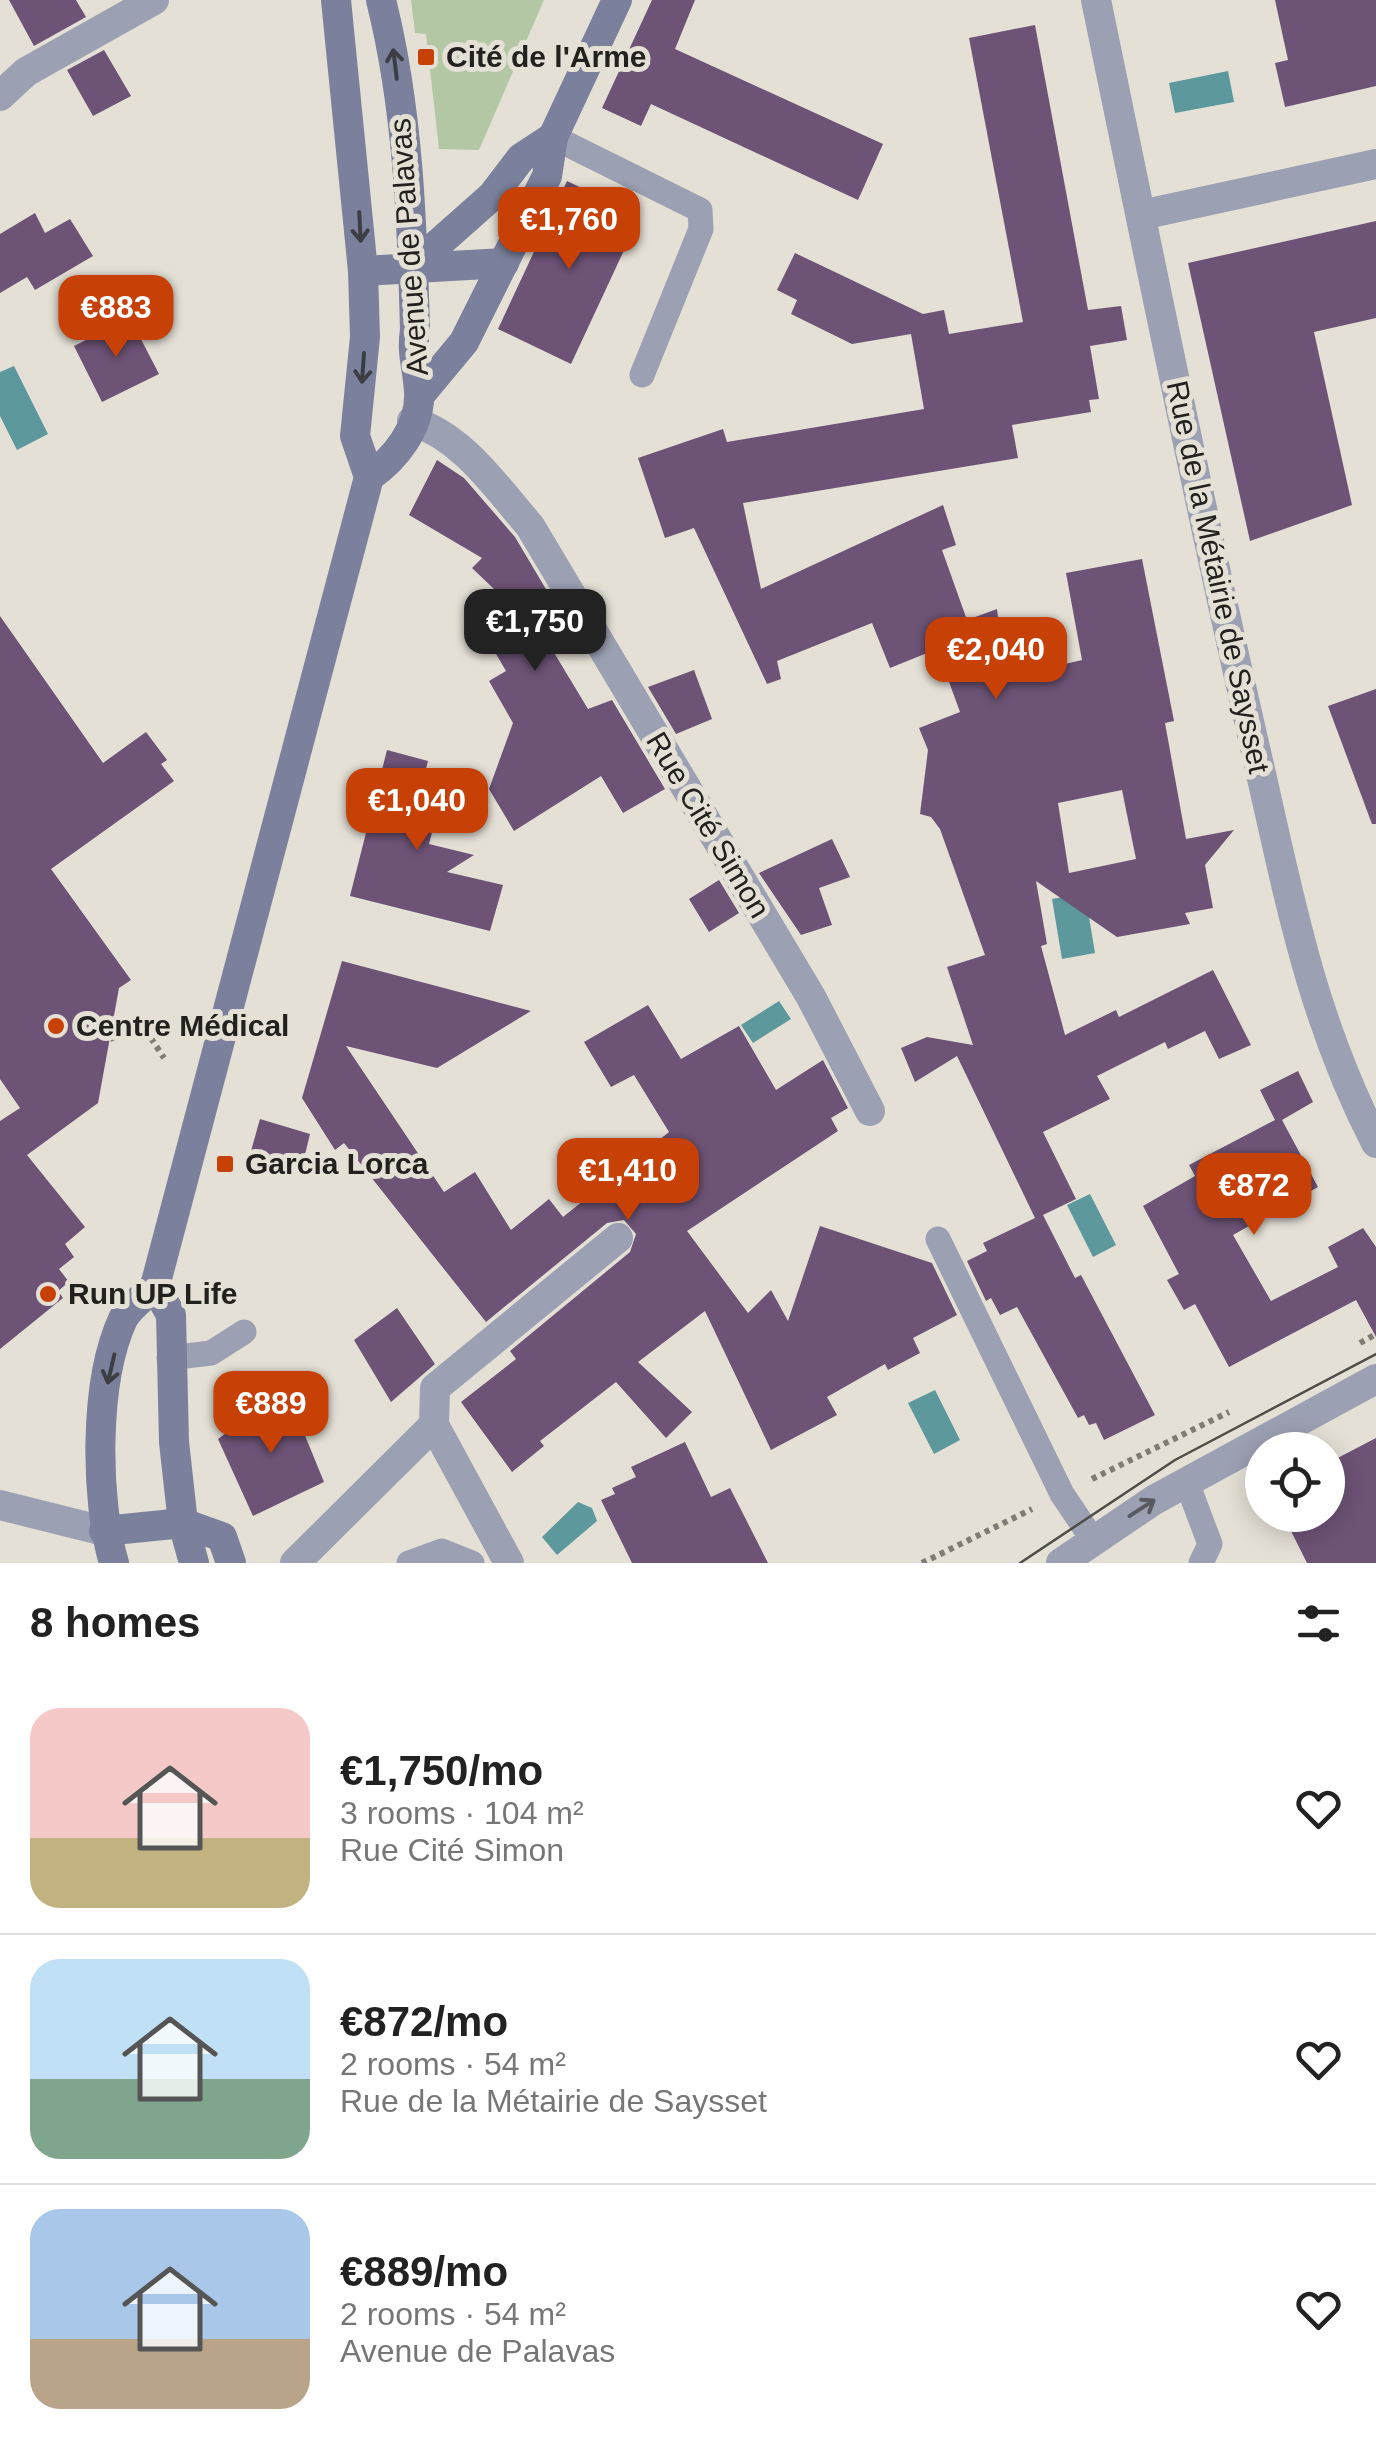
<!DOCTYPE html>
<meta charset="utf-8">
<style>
:root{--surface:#fff;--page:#f2f2f2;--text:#222;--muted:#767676;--line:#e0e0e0;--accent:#c74006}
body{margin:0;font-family:Helvetica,sans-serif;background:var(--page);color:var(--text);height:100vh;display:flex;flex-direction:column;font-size:38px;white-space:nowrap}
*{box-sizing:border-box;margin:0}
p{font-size:32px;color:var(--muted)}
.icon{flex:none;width:55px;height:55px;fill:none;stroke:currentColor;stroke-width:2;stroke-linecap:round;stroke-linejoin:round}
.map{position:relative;height:1563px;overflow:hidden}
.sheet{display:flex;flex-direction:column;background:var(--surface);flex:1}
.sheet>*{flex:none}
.fabs{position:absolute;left:1245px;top:1432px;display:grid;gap:20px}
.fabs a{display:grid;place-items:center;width:100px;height:100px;border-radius:50%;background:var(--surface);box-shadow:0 5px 25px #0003;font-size:50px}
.price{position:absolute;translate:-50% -85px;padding:0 22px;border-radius:20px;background:var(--accent);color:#fff;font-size:32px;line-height:65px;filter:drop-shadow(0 2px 5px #0008)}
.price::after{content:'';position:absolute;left:50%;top:60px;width:30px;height:22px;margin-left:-15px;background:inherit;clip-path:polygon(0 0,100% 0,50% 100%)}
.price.current{background:#222;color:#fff}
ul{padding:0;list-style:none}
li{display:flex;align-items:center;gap:30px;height:250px;padding:0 30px}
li+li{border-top:2px solid var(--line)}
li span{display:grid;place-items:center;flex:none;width:280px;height:200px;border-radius:30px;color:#555}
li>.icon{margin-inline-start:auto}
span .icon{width:120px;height:120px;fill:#fffc;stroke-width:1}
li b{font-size:42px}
h2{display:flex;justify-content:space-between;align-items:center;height:120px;padding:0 30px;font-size:42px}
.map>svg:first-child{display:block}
.green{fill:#b4c7a5}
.water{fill:#5c989c}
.building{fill:#6d5376;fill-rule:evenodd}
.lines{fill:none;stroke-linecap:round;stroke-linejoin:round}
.path{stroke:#7f7c76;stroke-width:6;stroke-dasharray:5 5;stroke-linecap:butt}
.service{stroke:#9ca0b3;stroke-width:25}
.minor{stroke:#9ca0b3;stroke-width:30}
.secondary{stroke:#7b819c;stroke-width:30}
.tram{stroke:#4f4d48;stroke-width:2.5}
.oneway{stroke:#3d3e44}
.oneway2{stroke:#595a61}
.poi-dot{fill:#c74006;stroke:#e4e0d6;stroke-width:4}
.labels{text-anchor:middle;stroke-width:10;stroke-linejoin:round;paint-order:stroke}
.poi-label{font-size:30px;font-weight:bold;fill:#23211e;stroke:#e4e0d6;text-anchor:start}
.street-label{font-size:30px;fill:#23211e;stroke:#e4e0d6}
</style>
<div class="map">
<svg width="1376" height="1563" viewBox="0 0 1376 1563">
<rect width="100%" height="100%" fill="#e4e0d6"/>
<!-- green -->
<path class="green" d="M411,0H544L479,150L439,149L426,34L415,33Z"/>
<!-- water -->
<g class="water">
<path d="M1228,71L1234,102L1175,113L1169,83Z"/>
<path d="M14,366L48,434L17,450L0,416V372Z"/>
<path d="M1085,893L1095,953L1062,959L1052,899Z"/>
<path d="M779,1001L791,1019L753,1043L741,1025Z"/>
<path d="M1090,1194L1116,1245L1093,1257L1067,1205Z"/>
<path d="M935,1390L960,1440L934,1454L908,1403Z"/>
<path d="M578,1502L592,1508L597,1521L557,1555L542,1537Z"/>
</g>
<!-- building -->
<g class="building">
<path d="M9,0H76L86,17L34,46Z"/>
<path d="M652,0H695L675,49L883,144L858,200L651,104L641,126L602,108Z"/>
<path d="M1275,0H1376V86L1285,107L1275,63L1288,60Z"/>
<path d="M1035,25L1088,310L1121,306L1127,340L1090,346L1099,399L1089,400L1091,412L1012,425L1018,458L743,503L761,589L943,505L956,545L942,550L967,620L997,609L1005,678L1082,660L1066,573L1142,559L1174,721L1165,723L1186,839L1234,830L1205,865L1213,908L1185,913L1190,924L1117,937L1036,881L1047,944L1041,946L1065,1035L1116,1010L1119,1017L1213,970L1251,1045L1219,1059L1205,1031L1168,1049L1165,1042L1097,1076L1110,1099L1043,1132L1076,1199L1043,1215L1075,1278L1081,1275L1155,1415L1104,1440L1096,1423L1089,1425L1084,1415L1078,1418L1017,1307L1000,1315L991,1298L986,1301L967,1261L987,1251L983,1243L1035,1218L957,1056L915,1082L901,1048L927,1037L973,1045L947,967L985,955L940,829L931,817L920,814L928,750L919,728L960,712L937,649L890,668L872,623L777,661L781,679L767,684L694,528L665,538L638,458L723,429L727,442L924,409L911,334L852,344L791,314L797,300L777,290L795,253L923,314L944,310L949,334L1023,322L969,38ZM1122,790L1136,859L1069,873L1058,803Z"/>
<path d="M104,50L131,96L93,116L67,70Z"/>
<path d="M567,181L640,216L571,364L498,329Z"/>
<path d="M35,213L45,233L70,219L93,256L35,290L27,277L0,293V234Z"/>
<path d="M1376,221V318L1314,332L1352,505L1250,541L1188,263Z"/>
<path d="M130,318L159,374L102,402L74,346Z"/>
<path d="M437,460L464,478L515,537L569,628L547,641L588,709L612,700L665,789L623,813L601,776L514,831L489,789L513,723L489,681L506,671L492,647L511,635L501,620L517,611L472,568L482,558L409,515Z"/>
<path d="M0,616L103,763L146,732L167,760L161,764L174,781L51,869L131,980L119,988L98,1103L27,1155L85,1227L65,1244L74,1257L59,1269L69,1282L58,1291L63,1298L0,1349V1121L20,1108L0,1079Z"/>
<path d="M694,670L712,719L676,734L648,687Z"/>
<path d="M1376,689V824H1372L1328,706Z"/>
<path d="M387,750L428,761L423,780L444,786L429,844L474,855L447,872L503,885L490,931L350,896Z"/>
<path d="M832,839L850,877L819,888L832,925L801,935L759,873Z"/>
<path d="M719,880L739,913L709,932L689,899Z"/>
<path d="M342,961L531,1011L437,1068L346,1046L444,1192L475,1172L511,1230L549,1199L563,1217L669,1132L634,1075L611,1087L584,1042L648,1005L681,1059L739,1026L776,1090L823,1060L848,1108L831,1118L838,1131L687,1231L748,1313L771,1290L788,1321L820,1226L932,1263L957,1315L913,1338L920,1353L888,1370L885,1364L827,1397L837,1415L771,1450L705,1311L638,1362L692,1412L666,1438L616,1382L540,1441L544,1446L512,1472L461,1402L516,1359L510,1351L630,1252L636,1234L624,1220L607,1223L486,1322L344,1143L335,1150L302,1098Z"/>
<path d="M1298,1071L1313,1102L1282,1120L1318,1187L1233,1235L1271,1301L1338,1267L1328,1247L1363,1228L1376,1247V1337L1356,1300L1229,1367L1195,1304L1184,1310L1167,1280L1179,1274L1143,1206L1195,1176L1189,1165L1275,1120L1260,1090Z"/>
<path d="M260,1119L310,1134L301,1171L249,1158Z"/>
<path d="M397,1308L435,1364L391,1402L354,1340Z"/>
<path d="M286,1389L324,1482L253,1516L218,1439Z"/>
<path d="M1376,1438V1563H1307L1283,1515H1328V1463Z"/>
<path d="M685,1442L711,1497L730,1488L768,1563H632L601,1500L615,1494L612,1488L636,1477L631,1467Z"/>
</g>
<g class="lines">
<!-- path -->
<g class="path">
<path d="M110,1039L143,1026L164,1058"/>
<path d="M1360,1343L1376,1334"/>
<path d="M1092,1479L1229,1412"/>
<path d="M922,1563L1032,1509"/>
</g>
<!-- service -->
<g class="service">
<path d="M553,137L700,210L701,229L642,375"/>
<path d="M938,1239L1062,1494L1093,1540"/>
<path d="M169,1358L211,1353L244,1332"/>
<path d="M1187,1483L1210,1544L1201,1563"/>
<path d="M409,1563L442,1551L472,1563"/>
</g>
<!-- minor -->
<g class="minor">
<path d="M1096,0C1147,247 1197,494 1253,739C1287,884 1307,1009 1376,1143"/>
<path d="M0,96L26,72L154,0"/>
<path d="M1141,215L1376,164"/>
<path d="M412,421C463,437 496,487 530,526L811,997L870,1111"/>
<path d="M434,1425L509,1563"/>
<path d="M0,1505L104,1531"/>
<path d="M295,1563L434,1425L435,1388L618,1238"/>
<path d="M1061,1563L1154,1500L1376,1379"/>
</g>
<!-- secondary -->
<g class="secondary">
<path d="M413,266L492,196L521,158L553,137"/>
<path d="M363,271L504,263"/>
<path d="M420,395L464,342L547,176L553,137L617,0"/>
<path d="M369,477C395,459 421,427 419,392C418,369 411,354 415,330C412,219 408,108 381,0"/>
<path d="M155,1286L171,1315L174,1442L183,1523L194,1563"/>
<path d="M104,1531L183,1523L222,1537L231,1563"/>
<path d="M114,1563C95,1499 94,1381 123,1319C129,1307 145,1296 155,1286L369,477L355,436L365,337L363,271L336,0"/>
</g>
<!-- tram -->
<path class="tram" d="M1020,1563L1175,1460L1376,1354"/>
</g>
<!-- one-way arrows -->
<defs><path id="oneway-shaft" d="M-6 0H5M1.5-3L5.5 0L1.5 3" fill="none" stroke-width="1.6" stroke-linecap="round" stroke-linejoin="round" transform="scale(2.5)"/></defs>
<g class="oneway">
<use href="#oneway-shaft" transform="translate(395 64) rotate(-97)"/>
<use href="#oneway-shaft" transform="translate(360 227) rotate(87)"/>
<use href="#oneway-shaft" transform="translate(363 368) rotate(94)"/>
<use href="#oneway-shaft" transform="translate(111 1369) rotate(103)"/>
</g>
<use class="oneway2" href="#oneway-shaft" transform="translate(1142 1508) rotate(-33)"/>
<!-- markers -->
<g class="poi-dot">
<rect x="416" y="47" width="20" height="20" rx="5"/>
<circle cx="56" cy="1026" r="10"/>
<rect x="215" y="1154" width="20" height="20" rx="5"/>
<circle cx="48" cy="1294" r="10"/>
</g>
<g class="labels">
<!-- poi labels -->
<g class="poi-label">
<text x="446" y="67">Cité de l'Arme</text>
<text x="76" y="1036">Centre Médical</text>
<text x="245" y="1174">Garcia Lorca</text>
<text x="68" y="1304">Run UP Life</text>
</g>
<!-- street labels -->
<g class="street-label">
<text transform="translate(409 247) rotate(-94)" y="10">Avenue de Palavas</text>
<text transform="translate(1218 577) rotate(78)" y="10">Rue de la Métairie de Saysset</text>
<text transform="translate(708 825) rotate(59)" y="10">Rue Cité Simon</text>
</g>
</g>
</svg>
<div class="fabs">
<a><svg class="icon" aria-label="locate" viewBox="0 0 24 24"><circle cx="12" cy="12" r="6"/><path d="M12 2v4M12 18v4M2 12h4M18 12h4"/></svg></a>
</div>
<b class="price" style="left:569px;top:272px">€1,760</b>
<b class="price" style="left:116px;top:360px">€883</b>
<b class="price current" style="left:535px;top:674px">€1,750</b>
<b class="price" style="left:996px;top:702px">€2,040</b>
<b class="price" style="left:417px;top:853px">€1,040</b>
<b class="price" style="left:628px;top:1223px">€1,410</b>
<b class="price" style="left:1254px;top:1238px">€872</b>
<b class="price" style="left:271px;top:1456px">€889</b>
</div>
<section class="sheet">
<h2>8 homes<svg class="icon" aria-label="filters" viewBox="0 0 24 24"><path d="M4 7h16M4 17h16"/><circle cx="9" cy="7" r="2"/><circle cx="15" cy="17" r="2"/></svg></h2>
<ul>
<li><span style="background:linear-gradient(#f6c9c9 65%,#c2b280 0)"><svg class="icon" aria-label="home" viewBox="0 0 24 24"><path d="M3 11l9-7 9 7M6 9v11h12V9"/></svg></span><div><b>€1,750/mo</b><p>3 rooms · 104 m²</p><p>Rue Cité Simon</p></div><svg class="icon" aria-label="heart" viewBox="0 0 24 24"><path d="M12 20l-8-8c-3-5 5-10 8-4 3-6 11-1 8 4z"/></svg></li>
<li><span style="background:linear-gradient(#bfe0f5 60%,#7fa58c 0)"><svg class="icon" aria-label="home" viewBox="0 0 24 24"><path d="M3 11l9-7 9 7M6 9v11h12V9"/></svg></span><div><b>€872/mo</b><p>2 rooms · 54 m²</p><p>Rue de la Métairie de Saysset</p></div><svg class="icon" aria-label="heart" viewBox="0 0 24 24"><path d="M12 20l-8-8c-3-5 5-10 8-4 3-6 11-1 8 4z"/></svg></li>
<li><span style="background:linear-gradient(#a9c7e8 65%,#b9a48a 0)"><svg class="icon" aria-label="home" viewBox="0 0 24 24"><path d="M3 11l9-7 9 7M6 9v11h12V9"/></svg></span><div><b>€889/mo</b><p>2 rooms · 54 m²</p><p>Avenue de Palavas</p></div><svg class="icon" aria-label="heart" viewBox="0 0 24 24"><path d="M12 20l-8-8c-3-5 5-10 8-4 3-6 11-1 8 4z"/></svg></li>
</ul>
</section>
